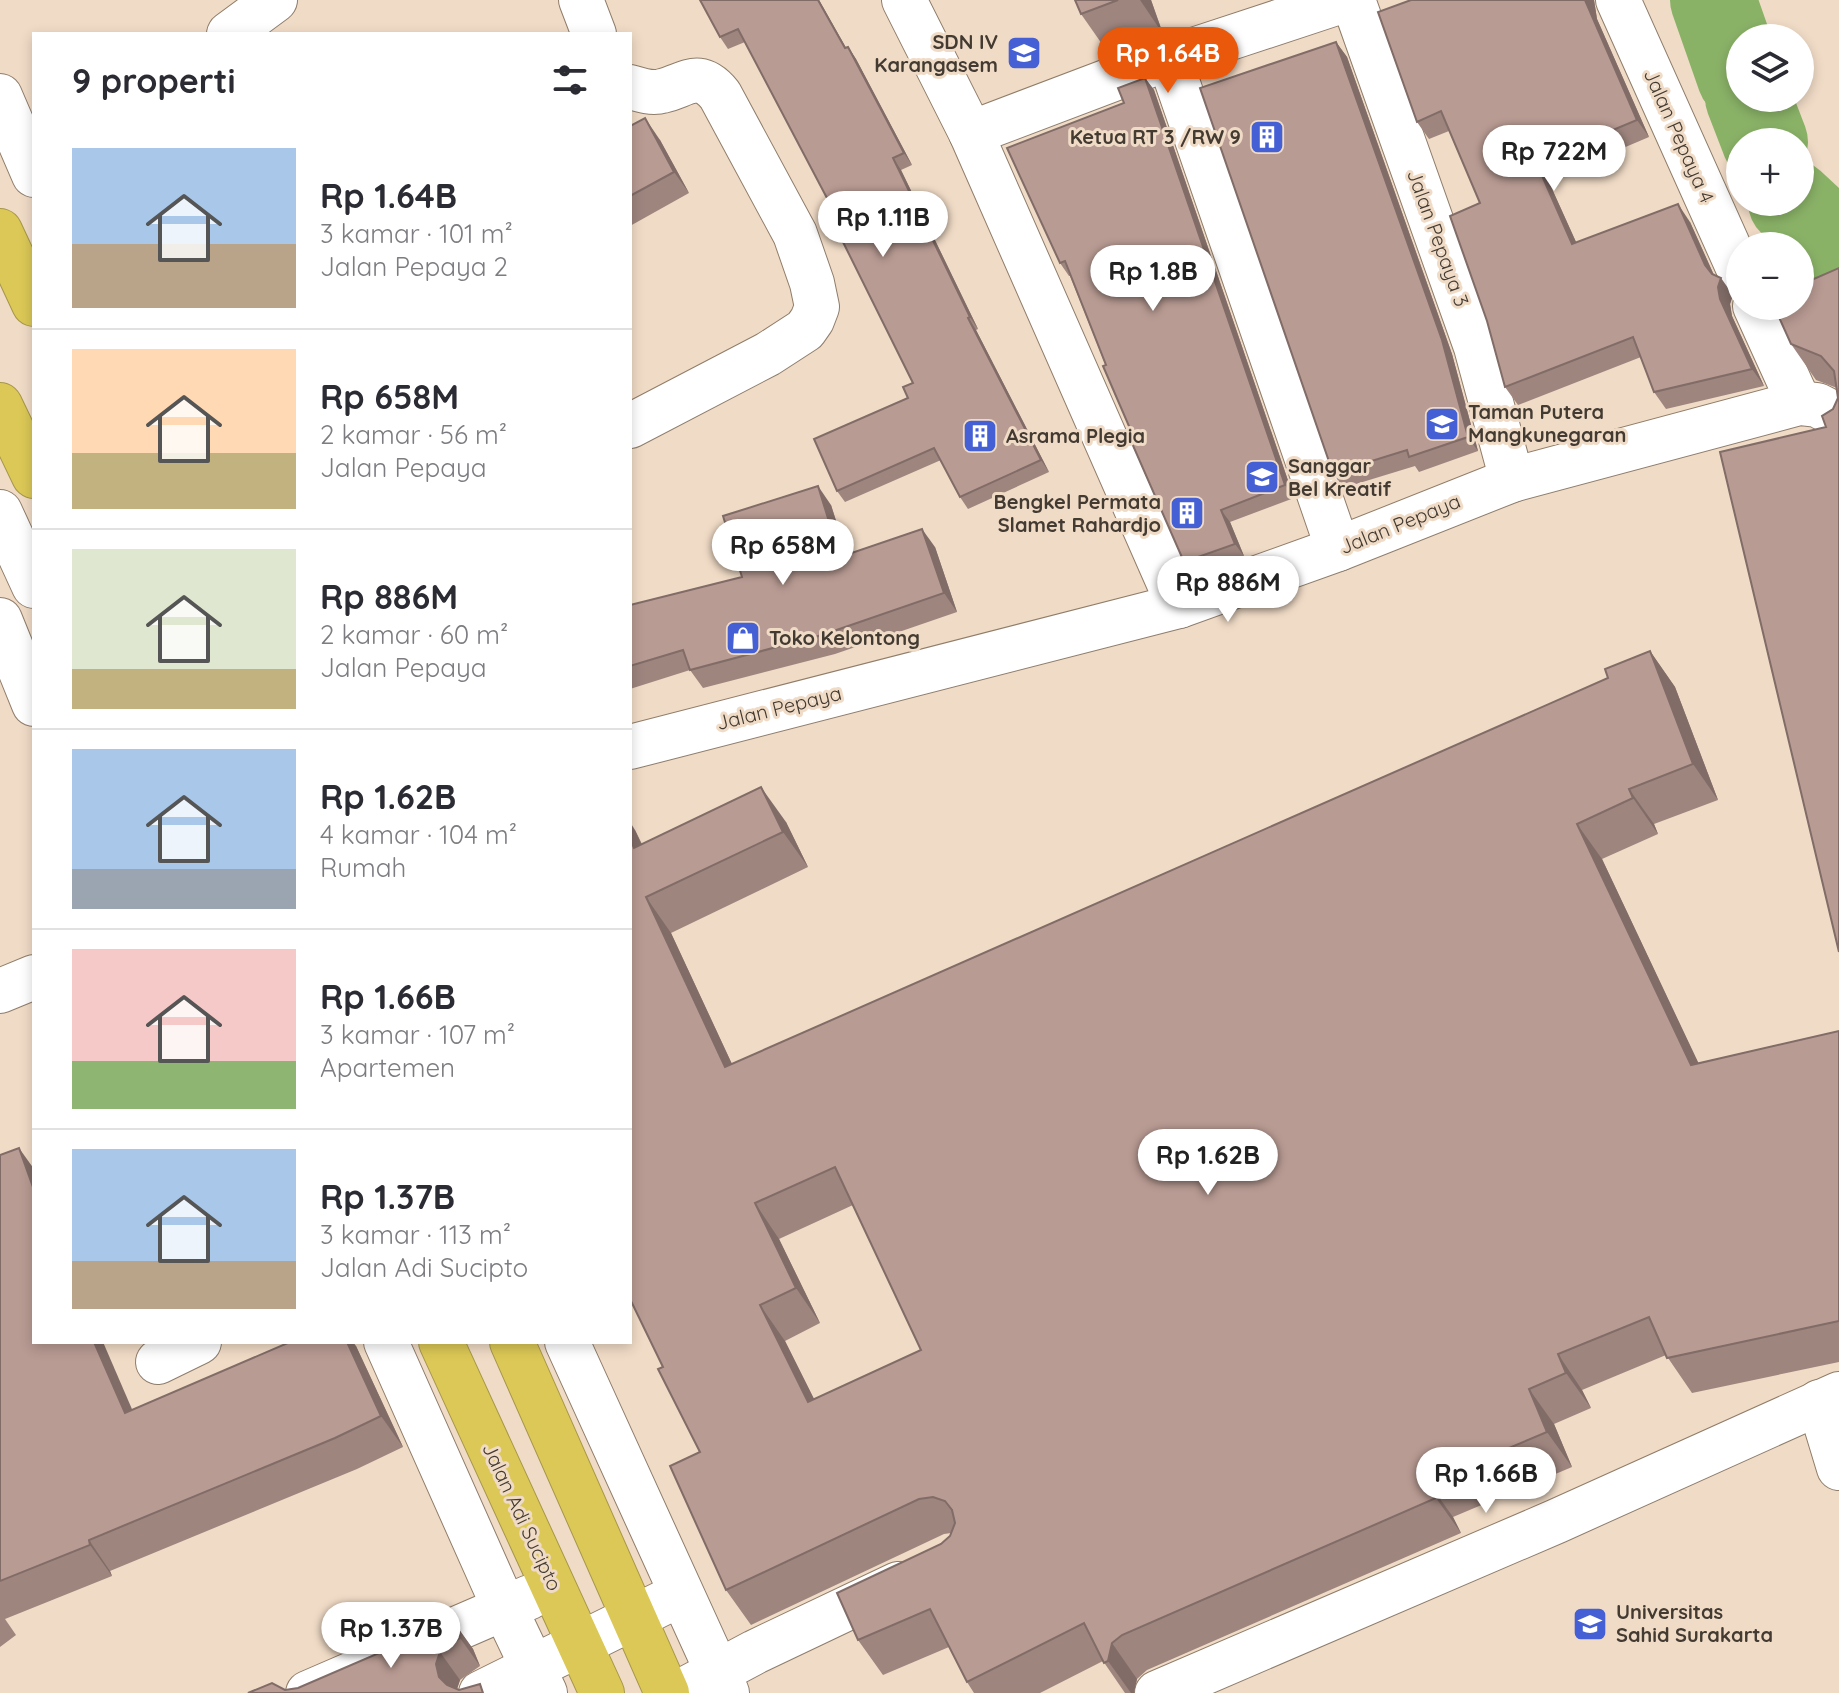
<!DOCTYPE html>
<html lang="id">
<meta charset="utf-8">
<style>
:root{--surface:#fff;--page:#f2f2f3;--text:#2b2b33;--muted:#7c7c81;--line:#e1e1e2;--accent:#ea580c}
body{margin:0;font-family:Quicksand,sans-serif;background:var(--page);color:var(--text);height:100vh;display:flex;flex-direction:column;font-size:30px;white-space:nowrap}
*{box-sizing:border-box;margin:0}
p{font-size:26px;color:var(--muted)}
.icon{flex:none;width:44px;height:44px;fill:none;stroke:currentColor;stroke-width:2;stroke-linecap:round;stroke-linejoin:round}
.map{position:relative;flex:1;overflow:hidden}
.panel{position:absolute;left:32px;top:32px;width:600px;height:1312px;display:flex;flex-direction:column;background:var(--surface);border-radius:0px;box-shadow:0 4px 12px #0003}
.panel>*{flex:none}
.controls{position:absolute;left:1726px;top:24px;display:grid;gap:16px}
.controls a{display:grid;place-items:center;width:88px;height:88px;border-radius:50%;background:var(--surface);box-shadow:0 4px 12px #0003;font-size:40px}
.price{position:absolute;translate:-50% -68px;padding:0 18px;border-radius:28px;background:#fff;color:#222;font-size:26px;line-height:52px;filter:drop-shadow(0 2px 4px #0008)}
.price::after{content:'';position:absolute;left:50%;top:48px;width:24px;height:18px;margin-left:-12px;background:inherit;clip-path:polygon(0 0,100% 0,50% 100%)}
.price.selected{background:var(--accent);color:#fff}
ul{padding:0;list-style:none}
li{display:flex;align-items:center;gap:24px;height:200px;padding:0 40px}
li+li{border-top:2px solid var(--line)}
li span{display:grid;place-items:center;flex:none;width:224px;height:160px;border-radius:0px;color:#555}
li>.icon{margin-inline-start:auto}
span .icon{width:96px;height:96px;fill:#fffc;stroke-width:1}
li b{font-size:34px}
h2{display:flex;justify-content:space-between;align-items:center;height:96px;padding:0 40px;font-size:34px}
.map>svg:first-child{display:block}
.lines{fill:none;stroke-linecap:round;stroke-linejoin:round}
.river{stroke:#8ab267;stroke-width:86}
.minor-casing{stroke:#8f7d6a;stroke-width:46}
.highway-casing{stroke:#a69749;stroke-width:46}
.minor{stroke:#fff;stroke-width:44}
.highway{stroke:#dbc856;stroke-width:44}
.wall{fill:#9e857e;fill-rule:evenodd}
.shaded-wall{fill:#816c67}
.building{fill:#b89b93;stroke:#816c67;stroke-width:2;fill-rule:evenodd}
.labels{text-anchor:middle;stroke-width:6;stroke-linejoin:round;paint-order:stroke}
.poi-label{font-size:20px;font-weight:bold;fill:#433b32;stroke:#f0dbc6;text-anchor:start}
.street-label{font-size:20px;fill:#433b32;stroke:#f0dbc6}
</style>
<div class="map">
<svg width="1839" height="1693" viewBox="0 0 1839 1693">
<rect width="100%" height="100%" fill="#f0dbc6"/>
<g class="lines">
<!-- river -->
<g class="river">
<path d="M1713,0L1740,77"/>
<path d="M1748,98L1765,142"/>
<path d="M1791,202L1839,247"/>
</g>
<!-- minor casing -->
<g class="minor-casing">
<g id="minor">
<path d="M581,0L594,34"/>
<path d="M904,0L971,133L1179,606"/>
<path d="M1353,0L1476,347L1512,480"/>
<path d="M1618,0L1740,272"/>
<path d="M229,34L275,0"/>
<path d="M1169,58L1338,549"/>
<path d="M630,87C640,90 652,94 662,91C687,85 699,69 720,95L795,234L812,283L817,307L812,320L805,330L768,354L630,426"/>
<path d="M0,96L34,175"/>
<path d="M971,133L1169,58L1345,0"/>
<path d="M1755,306L1799,403"/>
<path d="M0,512L34,586"/>
<path d="M0,620L34,704"/>
<path d="M630,747L1179,606L1338,549L1512,480L1799,403L1817,405L1835,414L1839,428"/>
<path d="M0,991L34,977"/>
<path d="M386,1342L504,1607L545,1693"/>
<path d="M567,1342L727,1693"/>
<path d="M158,1362L199,1342"/>
<path d="M1819,1402L1839,1468"/>
<path d="M308,1693L530,1597"/>
<path d="M481,1693L669,1600"/>
<path d="M678,1693L755,1652L898,1584"/>
<path d="M1157,1693L1557,1521L1839,1394"/>
</g>
</g>
<!-- highway casing -->
<g class="highway-casing">
<g id="highway">
<path d="M0,231L34,304"/>
<path d="M0,405L34,476"/>
<path d="M441,1342L602,1693"/>
<path d="M512,1342L667,1693"/>
</g>
</g>
<!-- minor -->
<use href="#minor" class="minor"/>
<!-- highway -->
<use href="#highway" class="highway"/>
</g>
<!-- wall -->
<g class="wall">
<path d="M700,0L846,48L848,47L856,59L912,165L901,170L978,329L976,330L1049,472L968,509L960,497L941,460L845,502L837,491L908,398L913,383L848,238L745,42L728,49L720,37Z"/>
<path d="M1075,0H1151L1163,34L1109,54L1081,14Z"/>
<path d="M1411,0H1594L1597,19L1649,137L1548,180L1576,242L1690,222L1714,275L1733,295L1730,304L1732,316L1764,386L1666,409L1654,392L1641,357L1518,405L1505,387L1480,203L1449,131L1429,139L1417,122Z"/>
<path d="M1336,42L1347,57L1452,354L1478,451L1419,472L1415,466L1343,488L1333,473Z"/>
<path d="M1145,78L1154,90L1294,498L1230,522L1244,556L1192,575L1184,562L1070,276H1069L1060,263L1124,103Z"/>
<path d="M630,126L660,140L689,193L630,226Z"/>
<path d="M1839,268V952L1826,427L1838,398L1837,388L1816,380L1791,344Z"/>
<path d="M831,505L847,554L935,547L957,612L835,654L703,688L690,670L630,689V605L742,577Z"/>
<path d="M1650,651L1675,687L1718,800L1654,824L1658,834L1602,859L1698,1063L1839,1031V1362L1692,1393L1666,1355L1582,1390L1591,1408L1554,1424L1572,1467L1453,1517L1461,1533L1147,1670L1137,1679L1134,1693H1125L1103,1661L1040,1693H974L967,1682L949,1647L883,1675L858,1640L941,1544L950,1536L951,1533L944,1534L751,1625L726,1590L700,1452L663,1367L635,830L642,844L786,822L808,867L671,933L732,1064L1608,678ZM853,1205L921,1350L814,1399L785,1341L820,1323L779,1239Z"/>
<path d="M0,1155L34,1342L132,1410L356,1346L403,1447L357,1469L110,1571L112,1576L5,1619L16,1635L0,1647Z"/>
<path d="M453,1621L473,1649L480,1666L460,1680L457,1689L285,1690L298,1688Z"/>
</g>
<!-- shaded-wall -->
<g class="shaded-wall">
<path d="M818,0H819L853,60L845,48Z"/>
<path d="M1140,0H1151L1163,34Z"/>
<path d="M1585,0H1594L1597,19L1649,137L1637,120Z"/>
<path d="M1336,42L1347,57L1452,354L1478,451L1468,437Z"/>
<path d="M848,47L856,59L912,165L904,153Z"/>
<path d="M1145,78L1154,90L1294,498L1285,485Z"/>
<path d="M645,118L660,140L689,193L674,172Z"/>
<path d="M893,158L901,170L978,329L970,317Z"/>
<path d="M1536,162L1548,180L1585,262L1572,244Z"/>
<path d="M1678,204L1690,222L1717,282L1705,265Z"/>
<path d="M1721,278L1733,295L1730,304L1732,316L1764,386L1752,369L1720,299L1718,287Z"/>
<path d="M968,318L976,330L1049,472L1041,460Z"/>
<path d="M818,486L831,505L853,575L840,557Z"/>
<path d="M1221,510L1230,522L1244,556L1235,544Z"/>
<path d="M922,529L935,547L957,612L944,593Z"/>
<path d="M1650,651L1675,687L1718,800L1693,764Z"/>
<path d="M761,787L786,822L808,867L783,832Z"/>
<path d="M1629,789L1654,824L1658,834L1633,798Z"/>
<path d="M630,822L635,830L659,883L634,848L630,839Z"/>
<path d="M1577,824L1602,859L1716,1100L1691,1065Z"/>
<path d="M646,897L671,933L750,1103L725,1067Z"/>
<path d="M19,1148L34,1169V1190Z"/>
<path d="M755,1203L779,1239L820,1323L796,1288Z"/>
<path d="M760,1305L785,1341L833,1437L808,1402Z"/>
<path d="M94,1342H103L147,1444L125,1413Z"/>
<path d="M347,1342H353L356,1346L403,1447L381,1416Z"/>
<path d="M1558,1354L1582,1390L1591,1408L1566,1373Z"/>
<path d="M1529,1389L1554,1424L1572,1467L1547,1432Z"/>
<path d="M1428,1482L1453,1517L1461,1533L1436,1498Z"/>
<path d="M89,1540L110,1571L112,1576L90,1545Z"/>
<path d="M453,1621L473,1649L480,1666L460,1638Z"/>
<path d="M1112,1643L1137,1679L1134,1693H1131L1108,1661Z"/>
<path d="M440,1652L460,1680L456,1692L451,1693L439,1677L436,1664Z"/>
</g>
<!-- building -->
<g class="building">
<path d="M700,0H818L845,48L848,47L904,153L893,158L970,317L968,318L1041,460L960,497L934,448L837,491L814,439L908,398L903,387L913,383L842,240L848,238L738,29L720,37Z"/>
<path d="M1075,0H1118L1081,14Z"/>
<path d="M1411,0H1585L1637,120L1536,162L1572,244L1678,204L1705,265L1712,274L1721,278L1718,287L1720,299L1752,369L1654,392L1633,337L1505,387L1487,321L1450,216L1480,203L1441,111L1417,122L1378,12Z"/>
<path d="M1336,42L1442,340L1468,437L1409,457L1407,450L1333,473L1200,88Z"/>
<path d="M1145,78L1285,485L1221,510L1235,544L1184,562L1131,441L1135,440L1103,366L1106,365L1065,261L1060,263L1007,148L1124,103L1118,88Z"/>
<path d="M645,118L674,172L630,196V126Z"/>
<path d="M1839,268V952L1720,452L1826,427L1822,416L1833,409L1838,398L1834,371L1821,356L1791,344L1774,306H1800V285Z"/>
<path d="M818,486L840,557L922,529L944,593L822,635L690,670L683,650L630,666V605L742,577L723,516Z"/>
<path d="M1650,651L1693,764L1629,789L1633,798L1577,824L1691,1065L1839,1031V1321L1667,1358L1649,1317L1558,1354L1566,1373L1529,1389L1547,1432L1428,1482L1436,1498L1122,1635L1112,1643L1108,1661L1104,1663L1084,1623L967,1682L930,1609L858,1640L837,1593L941,1544L950,1536L955,1523L952,1510L945,1501L933,1497L919,1499L726,1590L670,1466L700,1452L658,1369L663,1367L630,1299V839L634,848L761,787L783,832L646,897L725,1067L1608,678L1605,669ZM835,1167L921,1350L808,1402L760,1305L796,1288L755,1203Z"/>
<path d="M19,1148L34,1190V1342H94L125,1413L290,1342H347L381,1416L335,1438L89,1540L90,1545L0,1581V1155Z"/>
<path d="M453,1621L460,1638L440,1652L436,1664L439,1677L447,1685L459,1690L480,1684L483,1693H248L272,1683L285,1690L298,1688Z"/>
</g>
<!-- icons -->
<defs>
<g id="school-square" transform="scale(1.8)"><rect x="-9" y="-9" width="18" height="18" rx="4" fill="#4560d4" stroke="#f0dbc6"/><path d="M0-5L7-2L0 1L-7-2ZM-4 1L0 2.5L4 1V4Q0 6-4 4Z" fill="#fff"/></g>
<g id="building-square" transform="scale(1.8)"><rect x="-9" y="-9" width="18" height="18" rx="4" fill="#4560d4" stroke="#f0dbc6"/><path d="M-4-6H4V6H1V3H-1V6H-4ZM-2.5-4.3h1.7v1.8h-1.7ZM.8-4.3h1.7v1.8H.8ZM-2.5-1h1.7V.8h-1.7ZM.8-1h1.7V.8H.8Z" fill="#fff"/></g>
<g id="shop-square" transform="scale(1.8)"><rect x="-9" y="-9" width="18" height="18" rx="4" fill="#4560d4" stroke="#f0dbc6"/><path d="M-5-2.5h2.3a2.7 3.5 0 0 1 5.4 0H5L5.5 6h-11ZM-1.5-2.5h3a1.5 2.3 0 0 0-3 0Z" fill="#fff"/></g>
<g id="university-square" transform="scale(1.8)"><rect x="-9" y="-9" width="18" height="18" rx="4" fill="#4560d4" stroke="#f0dbc6"/><path d="M0-5L7-2L0 1L-7-2ZM-4 1L0 2.5L4 1V4Q0 6-4 4Z" fill="#fff"/></g>
</defs>
<g fill-rule="evenodd">
<use href="#school-square" x="1024" y="53"/>
<use href="#building-square" x="1267" y="137"/>
<use href="#school-square" x="1442" y="424"/>
<use href="#building-square" x="980" y="436"/>
<use href="#school-square" x="1262" y="477"/>
<use href="#building-square" x="1187" y="513"/>
<use href="#shop-square" x="743" y="638"/>
<use href="#university-square" x="1590" y="1624"/>
</g>
<g class="labels">
<!-- poi labels -->
<g class="poi-label">
<text x="998" y="49" text-anchor="end">SDN IV<tspan x="998" dy="23">Karangasem</tspan></text>
<text x="1241" y="144" text-anchor="end">Ketua RT 3 /RW 9</text>
<text x="1468" y="419">Taman Putera<tspan x="1468" dy="23">Mangkunegaran</tspan></text>
<text x="1006" y="443">Asrama Plegia</text>
<text x="1288" y="473">Sanggar<tspan x="1288" dy="23">Bel Kreatif</tspan></text>
<text x="1161" y="509" text-anchor="end">Bengkel Permata<tspan x="1161" dy="23">Slamet Rahardjo</tspan></text>
<text x="769" y="645">Toko Kelontong</text>
<text x="1616" y="1619">Universitas<tspan x="1616" dy="23">Sahid Surakarta</tspan></text>
</g>
<!-- street labels -->
<g class="street-label">
<text transform="translate(1679 136) rotate(66)" y="7">Jalan Pepaya 4</text>
<text transform="translate(1438 238) rotate(70)" y="7">Jalan Pepaya 3</text>
<text transform="translate(1400 524) rotate(-22)" y="7">Jalan Pepaya</text>
<text transform="translate(779 708) rotate(-14)" y="7">Jalan Pepaya</text>
<text transform="translate(522 1517) rotate(65)" y="7">Jalan Adi Sucipto</text>
</g>
</g>
</svg>
<div class="controls">
<a><svg class="icon" aria-label="layers" viewBox="0 0 24 24"><path d="M12 4l9 5-9 5-9-5zM3 14l9 5 9-5"/></svg></a>
<a>+</a>
<a>−</a>
</div>
<b class="price selected" style="left:1168px;top:95px">Rp 1.64B</b>
<b class="price" style="left:1554px;top:193px">Rp 722M</b>
<b class="price" style="left:883px;top:259px">Rp 1.11B</b>
<b class="price" style="left:1153px;top:313px">Rp 1.8B</b>
<b class="price" style="left:783px;top:587px">Rp 658M</b>
<b class="price" style="left:1228px;top:624px">Rp 886M</b>
<b class="price" style="left:1208px;top:1197px">Rp 1.62B</b>
<b class="price" style="left:1486px;top:1515px">Rp 1.66B</b>
<b class="price" style="left:391px;top:1670px">Rp 1.37B</b>
<section class="panel">
<h2>9 properti<svg class="icon" aria-label="filters" viewBox="0 0 24 24"><path d="M4 7h16M4 17h16"/><circle cx="9" cy="7" r="2"/><circle cx="15" cy="17" r="2"/></svg></h2>
<ul>
<li><span style="background:linear-gradient(#a9c7e8 60%,#b9a48a 0)"><svg class="icon" aria-label="home" viewBox="0 0 24 24"><path d="M3 11l9-7 9 7M6 9v11h12V9"/></svg></span><div><b>Rp 1.64B</b><p>3 kamar · 101 m²</p><p>Jalan Pepaya 2</p></div></li>
<li><span style="background:linear-gradient(#ffd9b3 65%,#c2b280 0)"><svg class="icon" aria-label="home" viewBox="0 0 24 24"><path d="M3 11l9-7 9 7M6 9v11h12V9"/></svg></span><div><b>Rp 658M</b><p>2 kamar · 56 m²</p><p>Jalan Pepaya</p></div></li>
<li><span style="background:linear-gradient(#dfe7d0 75%,#c2b280 0)"><svg class="icon" aria-label="home" viewBox="0 0 24 24"><path d="M3 11l9-7 9 7M6 9v11h12V9"/></svg></span><div><b>Rp 886M</b><p>2 kamar · 60 m²</p><p>Jalan Pepaya</p></div></li>
<li><span style="background:linear-gradient(#a9c7e8 75%,#9aa5b1 0)"><svg class="icon" aria-label="home" viewBox="0 0 24 24"><path d="M3 11l9-7 9 7M6 9v11h12V9"/></svg></span><div><b>Rp 1.62B</b><p>4 kamar · 104 m²</p><p>Rumah</p></div></li>
<li><span style="background:linear-gradient(#f6c9c9 70%,#8fb573 0)"><svg class="icon" aria-label="home" viewBox="0 0 24 24"><path d="M3 11l9-7 9 7M6 9v11h12V9"/></svg></span><div><b>Rp 1.66B</b><p>3 kamar · 107 m²</p><p>Apartemen</p></div></li>
<li><span style="background:linear-gradient(#a9c7e8 70%,#b9a48a 0)"><svg class="icon" aria-label="home" viewBox="0 0 24 24"><path d="M3 11l9-7 9 7M6 9v11h12V9"/></svg></span><div><b>Rp 1.37B</b><p>3 kamar · 113 m²</p><p>Jalan Adi Sucipto</p></div></li>
</ul>
</section>
</div>
